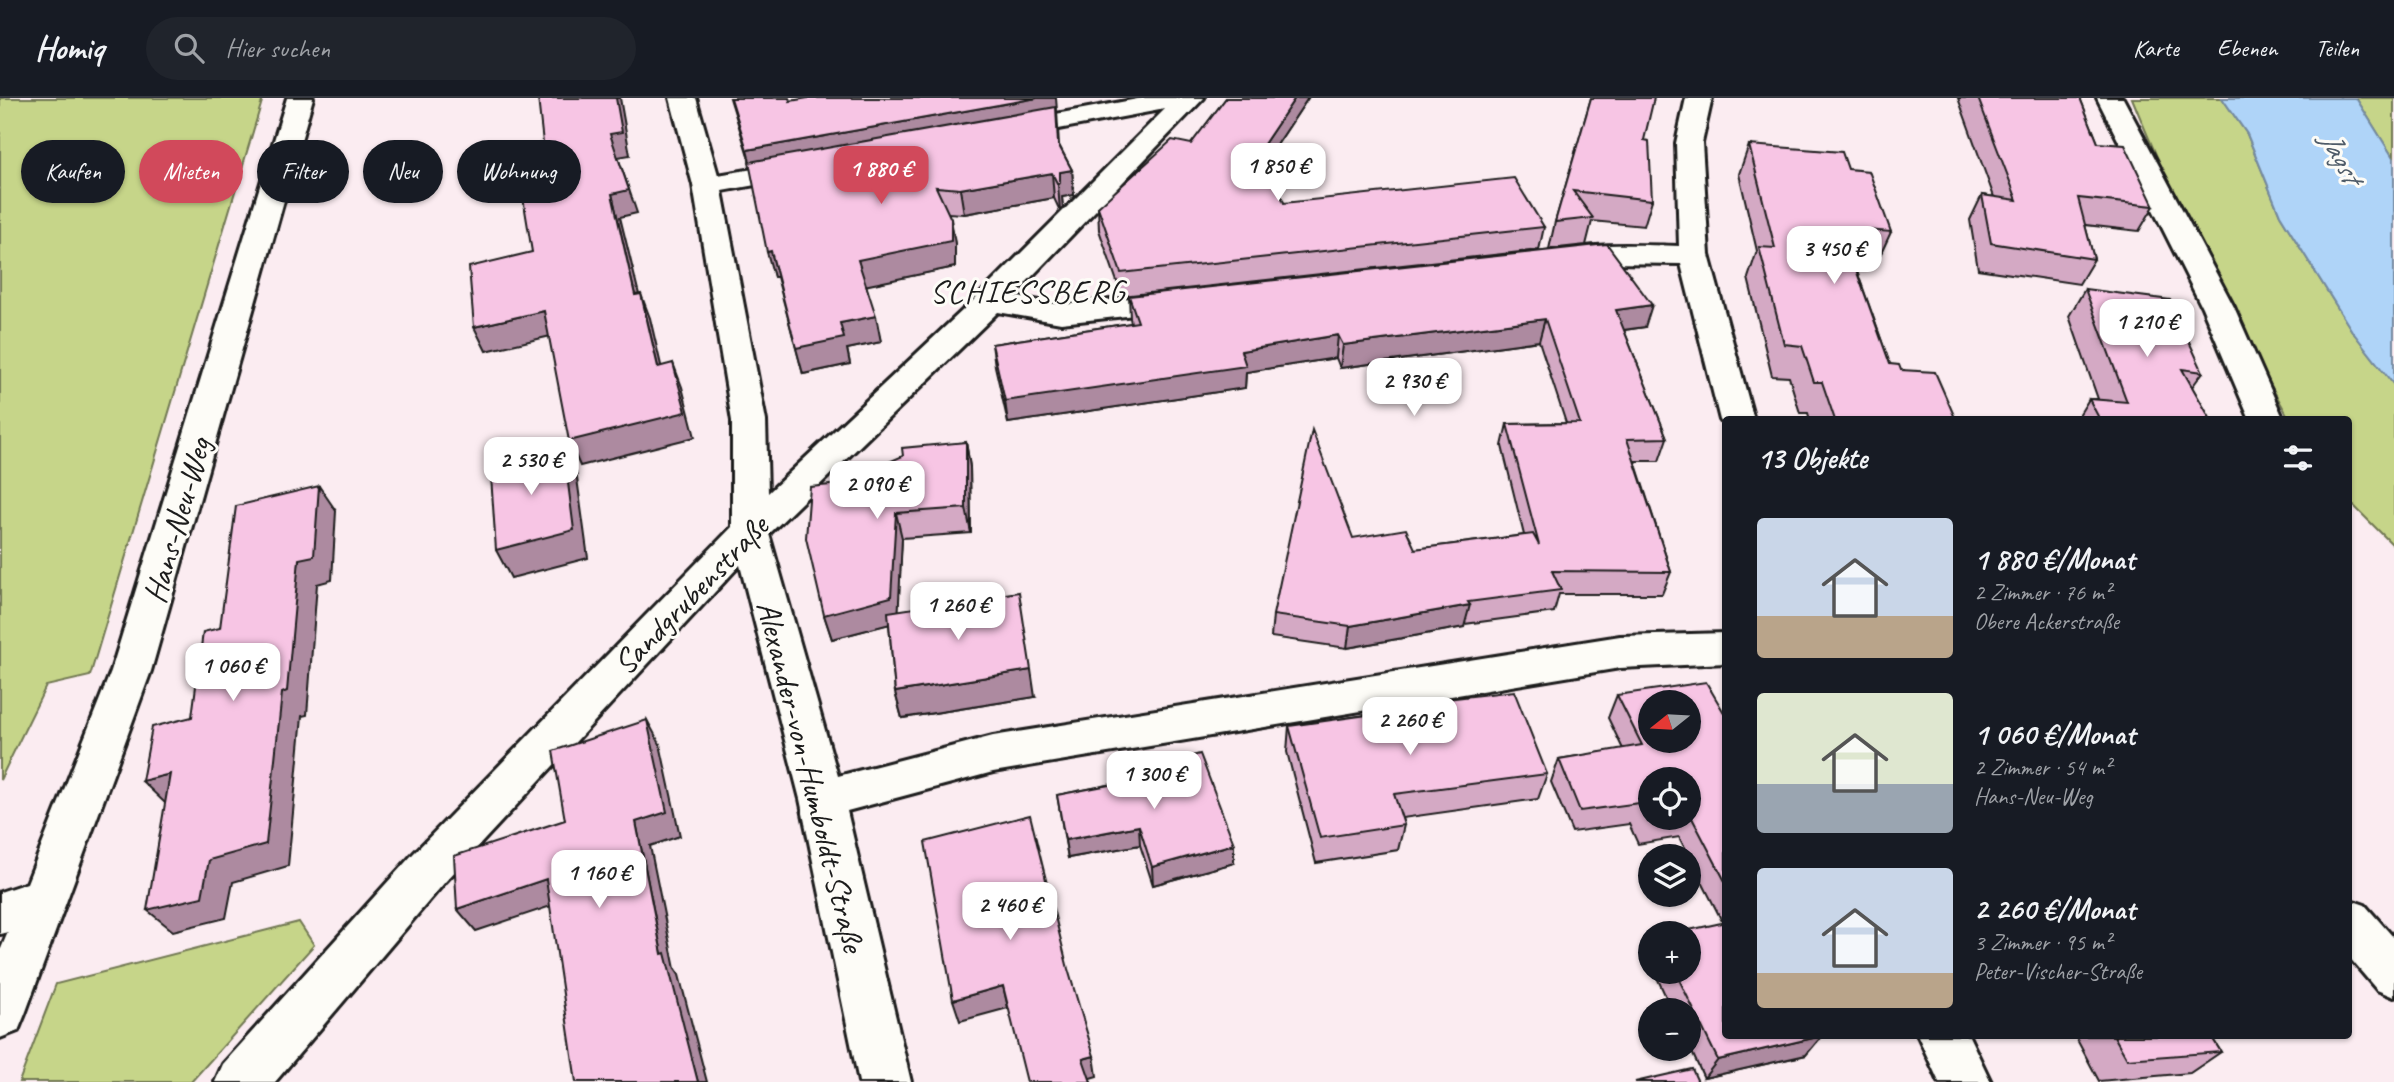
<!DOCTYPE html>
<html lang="de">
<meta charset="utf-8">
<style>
:root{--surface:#171b24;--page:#20242c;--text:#f1f3f6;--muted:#9ea1a6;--line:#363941;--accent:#d1495b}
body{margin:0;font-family:Caveat,sans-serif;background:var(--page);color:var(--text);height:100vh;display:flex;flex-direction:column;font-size:26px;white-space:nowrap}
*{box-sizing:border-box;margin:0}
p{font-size:23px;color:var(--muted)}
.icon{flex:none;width:38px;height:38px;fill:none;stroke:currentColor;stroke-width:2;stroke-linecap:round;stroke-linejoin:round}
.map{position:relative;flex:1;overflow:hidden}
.side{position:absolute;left:1722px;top:318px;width:630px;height:623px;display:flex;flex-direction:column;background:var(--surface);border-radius:7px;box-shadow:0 2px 5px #0004}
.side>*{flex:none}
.top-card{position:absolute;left:21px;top:42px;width:665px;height:63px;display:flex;gap:14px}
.needle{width:46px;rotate:252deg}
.fabs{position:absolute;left:1638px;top:592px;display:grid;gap:14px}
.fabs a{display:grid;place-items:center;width:63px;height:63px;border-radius:50%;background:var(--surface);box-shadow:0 2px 5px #0004;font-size:35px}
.price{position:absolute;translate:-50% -60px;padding:0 16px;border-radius:14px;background:#fff;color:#222;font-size:23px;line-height:46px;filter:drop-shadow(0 2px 4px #0008)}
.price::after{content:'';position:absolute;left:50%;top:42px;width:21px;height:16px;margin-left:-10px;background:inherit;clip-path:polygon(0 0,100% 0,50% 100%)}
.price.current{background:var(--accent);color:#fff}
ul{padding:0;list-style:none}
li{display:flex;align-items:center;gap:21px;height:175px;padding:0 35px}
li span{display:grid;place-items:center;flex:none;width:196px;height:140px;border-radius:7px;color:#555}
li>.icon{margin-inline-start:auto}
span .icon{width:84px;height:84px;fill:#fffc;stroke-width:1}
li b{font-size:30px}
h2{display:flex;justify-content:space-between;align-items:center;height:84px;padding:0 35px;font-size:30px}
.chip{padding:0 24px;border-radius:32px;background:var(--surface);box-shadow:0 2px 5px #0004;font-size:24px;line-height:63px}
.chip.current{background:var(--accent);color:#fff}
header{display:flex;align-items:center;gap:42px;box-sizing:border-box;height:98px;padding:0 35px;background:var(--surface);border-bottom:2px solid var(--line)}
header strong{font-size:33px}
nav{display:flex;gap:38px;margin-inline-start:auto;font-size:24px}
.search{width:490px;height:63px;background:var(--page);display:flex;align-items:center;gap:18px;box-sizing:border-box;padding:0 24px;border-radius:38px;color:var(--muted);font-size:26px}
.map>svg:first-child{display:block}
.green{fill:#c6d589;stroke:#717852;stroke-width:2}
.water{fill:#afd4f8;stroke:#748aa0;stroke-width:2}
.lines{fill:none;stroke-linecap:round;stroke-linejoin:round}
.minor-casing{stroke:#1c1c1c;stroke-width:6}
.minor{fill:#fdfcf7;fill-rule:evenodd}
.wall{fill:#d4a9c4;stroke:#1c1c1c;stroke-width:2;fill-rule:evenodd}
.shaded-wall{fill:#ad8aa0;stroke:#1c1c1c;stroke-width:2}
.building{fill:#f7c5e4;stroke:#1c1c1c;stroke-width:2;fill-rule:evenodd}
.labels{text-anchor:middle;stroke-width:6;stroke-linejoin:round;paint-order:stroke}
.far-water-label{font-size:30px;font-style:italic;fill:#4f5c69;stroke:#fdfcf7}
.far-quarter-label{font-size:32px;letter-spacing:2px;fill:#1c1c1c;stroke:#fdfcf7}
.street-label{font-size:33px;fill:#1c1c1c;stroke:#fdfcf7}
</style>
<header>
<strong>Homiq</strong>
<div class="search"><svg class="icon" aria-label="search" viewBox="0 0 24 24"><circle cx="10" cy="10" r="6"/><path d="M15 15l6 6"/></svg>Hier suchen</div>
<nav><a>Karte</a><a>Ebenen</a><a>Teilen</a></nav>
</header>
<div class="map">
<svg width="2394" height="984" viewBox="0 0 2394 984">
<rect width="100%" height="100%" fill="#fbecf1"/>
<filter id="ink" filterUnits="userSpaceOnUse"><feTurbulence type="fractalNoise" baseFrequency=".0143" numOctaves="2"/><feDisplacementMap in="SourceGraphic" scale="14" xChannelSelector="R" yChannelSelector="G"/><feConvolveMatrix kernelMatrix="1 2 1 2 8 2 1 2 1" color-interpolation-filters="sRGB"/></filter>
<g filter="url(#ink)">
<!-- green -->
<g class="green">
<path d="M0,0H263L90,578L46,588L0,682Z"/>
<path d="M2132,0H2222L2247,36L2280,117L2352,233L2394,287V448L2349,403L2348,322H2290C2232,218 2177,111 2132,0Z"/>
<path d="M2356,0H2394V61Z"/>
<path d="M299,824L314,847L191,984H19L56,886Z"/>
</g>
<!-- water -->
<path class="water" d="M2222,0H2356L2394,61V287L2352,233L2280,117L2247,36Z"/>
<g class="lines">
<!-- minor casing -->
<g class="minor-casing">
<g id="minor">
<path d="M287,0H313L151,573L25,916L18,933L0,940V853L8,834L0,836V794L27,785L111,573Z"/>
<path d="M670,0H696L718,77L805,62L815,64L819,70L815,76L805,78L722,93L766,323L768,395L980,196L1165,11L1005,41L996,39L992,33L996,27L1143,0H1204L1013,198L1061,207L1180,195L1191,197L1195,204L1191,211L1061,225L998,214L769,436L838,678L993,638L1620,538L1726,535V565L1620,570L993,674L847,713L911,984H859L800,701L740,467L445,784L275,984H215L223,966L413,756L732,429V323L693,87Z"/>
<path d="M1686,0H1712L1702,45L1709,157L1754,322H1726V330L1720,322L1681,166L1608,165L1563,170L1552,167L1548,161L1552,155C1594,144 1637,147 1679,148L1676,45Z"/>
<path d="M2097,0H2123L2234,209L2284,322H2250L2202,209Z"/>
<path d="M2348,801L2365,807L2394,840V899L2377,892L2348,858Z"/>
<path d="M1918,938H1969L1991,984H1939Z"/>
</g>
</g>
<!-- minor -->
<use href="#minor" class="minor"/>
</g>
<!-- wall -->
<g class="wall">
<path d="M730,0L1057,13L1059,47L1072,72L1074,97L1062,99L1063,110L1060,113L1054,100L964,116L948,115L955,146V169L866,187L881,244L847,251L850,266L803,276L777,179H774L750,64Z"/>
<path d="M1226,0H1308L1267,62L1284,105L1544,129L1539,152L1122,198L1099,132L1098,109L1191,46Z"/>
<path d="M1591,0L1644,42L1652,102L1644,128L1592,123L1586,147L1549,151L1555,124Z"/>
<path d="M1958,0H2080L2098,45L2154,108L2139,133L2085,127L2094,161L2079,186L1978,171L1970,122L1982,97L1994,99Z"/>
<path d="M1749,47L1848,71L1891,134L1877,164L1853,162L1890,266L1901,272L1956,322H1810L1808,315H1800L1789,279L1772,278L1748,180L1757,153L1739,76Z"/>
<path d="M1607,146L1645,229L1624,232L1667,340L1659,363H1635L1671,474L1662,496H1559L1554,514L1465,526L1464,529L1347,550L1271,539L1273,517L1353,440L1415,451L1524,437L1502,348L1507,326L1566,325L1539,243L1340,270L1336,260L1246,274L1245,290L1008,325L995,268L992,246L1131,225L1130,220L1129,198Z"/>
<path d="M2085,191L2203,274L2192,289L2211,322H2076L2089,301H2098L2069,218Z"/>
<path d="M966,344L970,369L971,435L902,440L898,512L1035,599L902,620L895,594L889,526L832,541L824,517L862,384L903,358Z"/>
<path d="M1617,597L1726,618V938L1806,957L1704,980L1689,948V912H1672L1654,873H1689L1723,825L1679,739L1638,746L1629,726L1572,734L1551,684L1559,661L1623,651L1608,620ZM1689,681V719H1650Z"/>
<path d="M1430,603L1547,676L1538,701L1402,720L1404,727L1398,752L1316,765L1287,654L1289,628L1429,608Z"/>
<path d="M1123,676L1234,765L1153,787L1140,747L1068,760L1057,697L1123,684Z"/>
<path d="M1650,852V866L1647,859Z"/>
<path d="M2075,938H2211L2221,954L2190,975L2099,983Z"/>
</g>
<!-- shaded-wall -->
<g class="shaded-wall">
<path d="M616,0H620L630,57L618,59L637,115L620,119L645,221L635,197L612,96L610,36Z"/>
<path d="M1037,0H1056L1057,13L751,68L747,52Z"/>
<path d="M1295,0H1308L1261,71L1262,49Z"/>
<path d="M1072,72L1074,97L1062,99L1063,110L1060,113L1058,87L1060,74Z"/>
<path d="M1052,75L1054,100L964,116L960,91Z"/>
<path d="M951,121L955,146V169L864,188L858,162Z"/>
<path d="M771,153L778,179H774L767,154Z"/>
<path d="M641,196L650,220L667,293L658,269Z"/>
<path d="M1652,207L1645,229L1609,234L1616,212Z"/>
<path d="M544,213L555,237L486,253L474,229Z"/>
<path d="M876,218L881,244L847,251L850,266L803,276L796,250L840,225Z"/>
<path d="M1545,221L1539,243L1340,270L1343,247Z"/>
<path d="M1338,237L1336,260L1246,274L1245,290L1008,325L1005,303L1241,253Z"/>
<path d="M673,265L682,289L695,339L580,368L569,343Z"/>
<path d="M966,344L970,369L971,435L966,410Z"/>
<path d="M563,346L576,373L588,460L511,480L496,452Z"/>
<path d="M319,388L336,413L332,482L317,486L307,617L302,618L288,768L233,784L226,820L173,833L147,812L209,762L282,595L299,461Z"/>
<path d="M896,415L902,440L898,524L832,541L824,517Z"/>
<path d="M1470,507L1464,529L1347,550L1350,528Z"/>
<path d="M1031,572L1035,599L902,620L895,594Z"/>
<path d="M647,622L660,646L680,738L650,748L675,871L679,877L707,984H698L662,856L636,724Z"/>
<path d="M170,676L166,706L142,683Z"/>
<path d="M1139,728L1140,747L1068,760L1065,742Z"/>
<path d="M1234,746V765L1153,787L1152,769Z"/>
<path d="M546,781L563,804L476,833L457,811Z"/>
<path d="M1003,888L1008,910L960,923L953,902Z"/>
<path d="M1822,938L1806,957L1704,980L1718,962Z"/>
<path d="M1094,958L1097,978L1087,981L1083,961Z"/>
</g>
<!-- building -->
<g class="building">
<path d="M538,0H616L622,34L610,36L629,92L612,96L635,197L641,196L658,269L673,265L686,314L569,343L544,213L474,229L469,169L532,154L515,51L543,45Z"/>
<path d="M731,0H789L790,3L808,0H1037L747,52Z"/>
<path d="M1226,0H1295L1262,49L1284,105L1514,80L1544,129L1121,175L1098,109L1172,42L1191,46Z"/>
<path d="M1591,0H1654L1644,42L1649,43L1652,102L1573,93L1593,120L1555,124Z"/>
<path d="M1978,0H2080L2098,45L2125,47L2154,108L2078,100L2094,161L1991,145L1982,97L2017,102Z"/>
<path d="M1056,9L1058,46L1072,72L1060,74V85L1058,87L1052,75L960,91L936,89L951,121V143L858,162L876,218L840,225L844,240L796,250L771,153L767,154L749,64Z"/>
<path d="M1749,47L1842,54L1848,71L1869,73L1891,134L1841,130L1890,266L1899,267L1901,272L1935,274L1956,322H1835L1822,284H1814L1802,248L1784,246L1759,149L1775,150Z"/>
<path d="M1607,146L1652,207L1616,212L1667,340L1627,341L1671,474L1552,473L1561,492L1468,504L1470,507L1350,528L1273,517L1312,332L1353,440L1406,431L1415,451L1533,436L1539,447L1507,326L1580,325L1545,221L1343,247L1338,237L1241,253L1246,268L1005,303L992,246L1138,224L1129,198Z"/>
<path d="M2085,191L2170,202L2203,274L2182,271L2211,322H2100L2089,301L2127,304Z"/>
<path d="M966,344V410L896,415L891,499L824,517L806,440L810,389L862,384L866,374L903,358L902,350Z"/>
<path d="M563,346L574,432L496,452L490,363Z"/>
<path d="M319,388L314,458L299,461L287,593L282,595L266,746L209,762L202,799L147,812L170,676L142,683L152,629L192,619L203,534L220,530L236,408Z"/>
<path d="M1019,494L1031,572L895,594L888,514Z"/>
<path d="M1706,584L1726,618V785L1691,718H1689V681H1650V719H1680L1648,724L1639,705L1580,713L1559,661L1642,647L1617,597ZM1650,604H1689V642H1650Z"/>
<path d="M1514,593L1547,676L1394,696L1404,727L1320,740L1289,628L1432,608L1430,603Z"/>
<path d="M647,622L667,714L636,724L662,856L665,855L698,984H576L546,781L457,811L454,758L565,722L553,653Z"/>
<path d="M1200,656L1234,746L1152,769L1139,728L1065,742L1057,697L1125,684L1123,676Z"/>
<path d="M1030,717L1068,871L1094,958L1083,961L1091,984H1027L1003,888L953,902L925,744Z"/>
<path d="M1726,824V938H1822L1718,962L1675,873H1689V835H1675Z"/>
<path d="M2114,938H2211L2221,954L2127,961Z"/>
<path d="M1692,971L1698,984H1635Z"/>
</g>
</g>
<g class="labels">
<!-- far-water labels -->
<g class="far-water-label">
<text transform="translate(2341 59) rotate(61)" y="10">Jagst</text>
</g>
<!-- far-quarter labels -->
<g class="far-quarter-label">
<text x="1028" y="204">SCHIESSBERG</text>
</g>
<!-- street labels -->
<g class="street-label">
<text transform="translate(176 422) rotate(-74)" y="12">Hans-Neu-Weg</text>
<text transform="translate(690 496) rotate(-46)" y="12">Sandgrubenstraße</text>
<text transform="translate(812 678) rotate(76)" y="12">Alexander-von-Humboldt-Straße</text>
</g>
</g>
</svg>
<div class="fabs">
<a><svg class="needle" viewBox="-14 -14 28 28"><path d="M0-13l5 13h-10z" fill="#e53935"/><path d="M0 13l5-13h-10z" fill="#9ea1a6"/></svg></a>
<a><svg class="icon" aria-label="locate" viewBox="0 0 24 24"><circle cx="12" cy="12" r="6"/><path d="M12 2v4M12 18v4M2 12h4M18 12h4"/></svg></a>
<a><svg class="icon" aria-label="layers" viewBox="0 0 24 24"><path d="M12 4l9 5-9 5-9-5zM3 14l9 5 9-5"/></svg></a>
<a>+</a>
<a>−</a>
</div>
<b class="price" style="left:1278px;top:105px">1 850 €</b>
<b class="price current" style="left:881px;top:108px">1 880 €</b>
<b class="price" style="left:1834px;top:188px">3 450 €</b>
<b class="price" style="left:2147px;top:261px">1 210 €</b>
<b class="price" style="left:1414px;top:320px">2 930 €</b>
<b class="price" style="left:531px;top:399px">2 530 €</b>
<b class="price" style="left:877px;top:423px">2 090 €</b>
<b class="price" style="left:958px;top:544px">1 260 €</b>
<b class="price" style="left:233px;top:605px">1 060 €</b>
<b class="price" style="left:1410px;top:659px">2 260 €</b>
<b class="price" style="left:1154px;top:713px">1 300 €</b>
<b class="price" style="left:599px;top:812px">1 160 €</b>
<b class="price" style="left:1010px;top:844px">2 460 €</b>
<div class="top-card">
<a class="chip">Kaufen</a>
<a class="chip current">Mieten</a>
<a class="chip">Filter</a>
<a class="chip">Neu</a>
<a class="chip">Wohnung</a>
</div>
<section class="side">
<h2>13 Objekte<svg class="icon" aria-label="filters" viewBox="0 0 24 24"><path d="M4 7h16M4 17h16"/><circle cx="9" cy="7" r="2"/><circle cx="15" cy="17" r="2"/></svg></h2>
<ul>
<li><span style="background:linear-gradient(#c9d6e8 70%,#b9a48a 0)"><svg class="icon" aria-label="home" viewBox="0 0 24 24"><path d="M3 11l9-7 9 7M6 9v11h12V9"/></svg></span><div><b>1 880 €/Monat</b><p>2 Zimmer · 76 m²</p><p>Obere Ackerstraße</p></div></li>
<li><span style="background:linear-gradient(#dfe7d0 65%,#9aa5b1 0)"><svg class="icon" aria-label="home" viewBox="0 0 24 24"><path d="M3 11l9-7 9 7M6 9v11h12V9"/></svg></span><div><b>1 060 €/Monat</b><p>2 Zimmer · 54 m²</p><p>Hans-Neu-Weg</p></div></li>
<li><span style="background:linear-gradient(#c9d6e8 75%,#b9a48a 0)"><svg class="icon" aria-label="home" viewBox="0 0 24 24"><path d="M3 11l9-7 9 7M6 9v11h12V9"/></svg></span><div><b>2 260 €/Monat</b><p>3 Zimmer · 95 m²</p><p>Peter-Vischer-Straße</p></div></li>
</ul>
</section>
</div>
